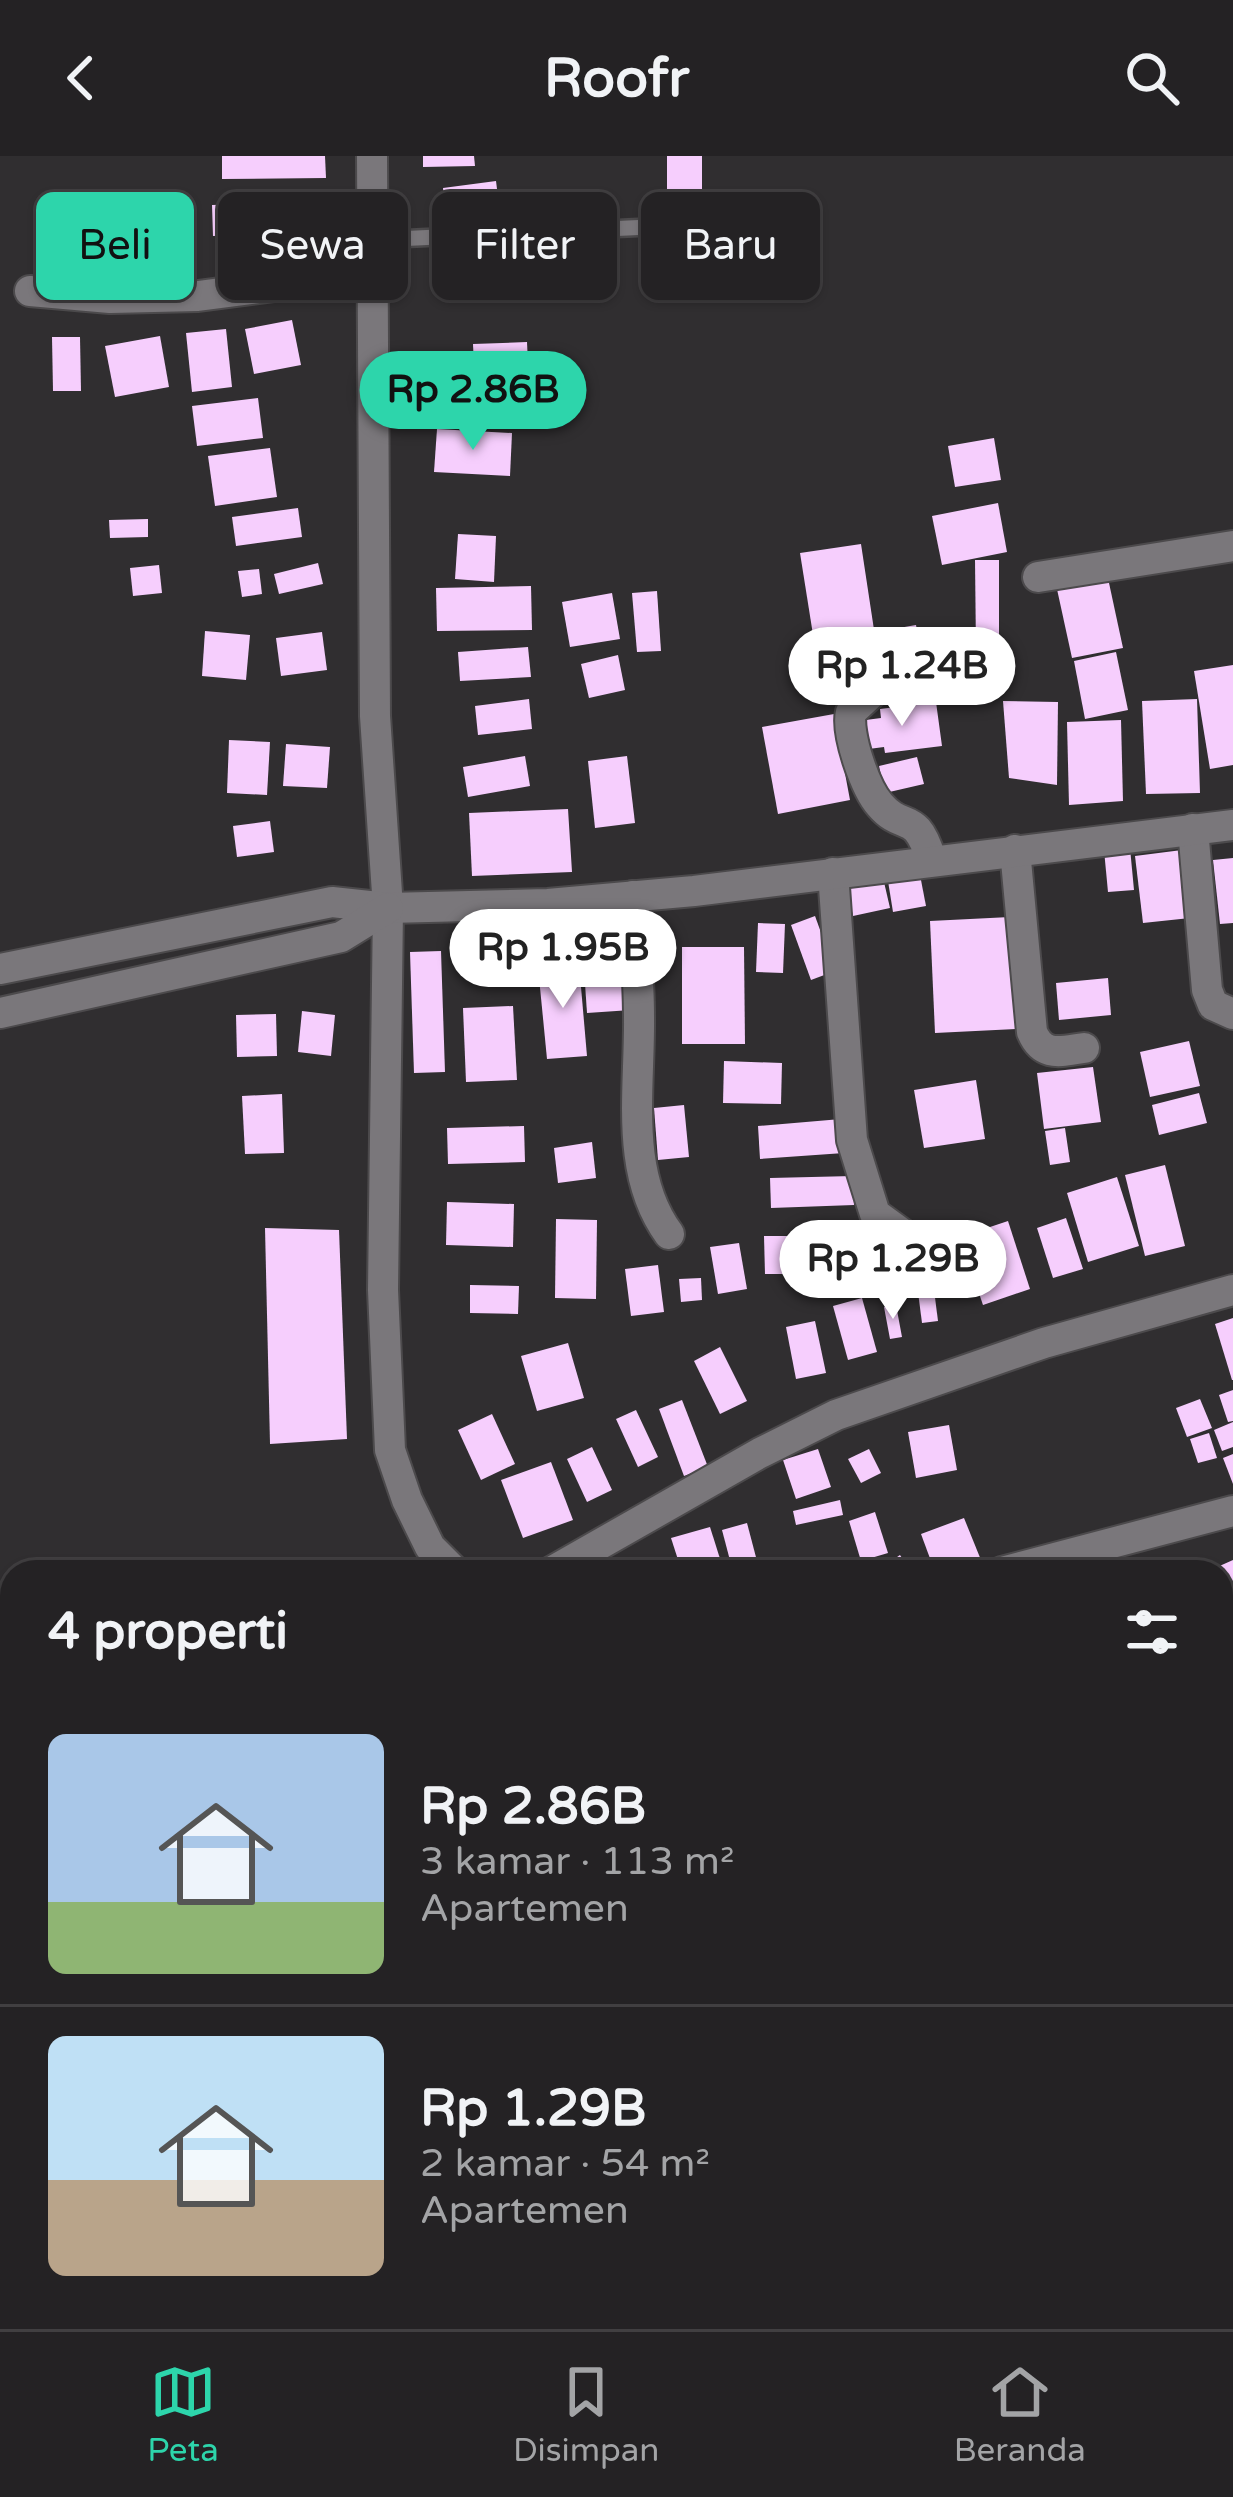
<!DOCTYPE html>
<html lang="id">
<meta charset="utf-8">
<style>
:root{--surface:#242224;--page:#302f31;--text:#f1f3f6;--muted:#a3a4a6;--line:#413f41;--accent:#2dd5ab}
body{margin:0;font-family:"Varela Round",sans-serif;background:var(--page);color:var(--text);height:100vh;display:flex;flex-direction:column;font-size:45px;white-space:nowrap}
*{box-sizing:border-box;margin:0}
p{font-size:39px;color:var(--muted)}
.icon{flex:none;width:66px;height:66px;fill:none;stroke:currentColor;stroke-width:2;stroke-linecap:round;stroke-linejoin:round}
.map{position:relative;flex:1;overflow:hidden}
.side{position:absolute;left:0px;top:1404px;width:1233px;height:771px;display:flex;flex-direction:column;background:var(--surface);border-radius:36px 36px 0 0;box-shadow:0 3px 9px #0004,0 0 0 3px var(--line)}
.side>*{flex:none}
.banner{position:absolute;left:36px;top:36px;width:1161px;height:108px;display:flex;gap:24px}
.price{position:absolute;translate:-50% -102px;padding:0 27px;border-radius:42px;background:#fff;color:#222;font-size:39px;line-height:78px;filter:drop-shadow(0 3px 6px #0008)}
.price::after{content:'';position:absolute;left:50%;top:72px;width:36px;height:27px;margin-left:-18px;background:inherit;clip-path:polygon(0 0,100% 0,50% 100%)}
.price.selected{background:var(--accent);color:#111}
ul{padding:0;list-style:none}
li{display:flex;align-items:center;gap:36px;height:300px;padding:0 48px}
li+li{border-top:3px solid var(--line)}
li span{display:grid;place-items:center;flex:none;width:336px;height:240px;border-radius:18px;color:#555}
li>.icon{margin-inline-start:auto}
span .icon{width:144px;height:144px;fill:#fffc;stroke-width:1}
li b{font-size:51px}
h2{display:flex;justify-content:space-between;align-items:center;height:144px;padding:0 48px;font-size:51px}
.pill{padding:0 42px;border-radius:18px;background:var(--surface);box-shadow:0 3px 9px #0004,0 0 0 3px var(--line);font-size:42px;line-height:108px}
.pill.selected{background:var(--accent);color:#111}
header{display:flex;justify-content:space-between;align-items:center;height:156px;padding:0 48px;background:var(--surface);font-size:54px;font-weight:700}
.tabs{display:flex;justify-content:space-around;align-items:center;height:168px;border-top:3px solid var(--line);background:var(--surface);font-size:33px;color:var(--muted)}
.tabs a{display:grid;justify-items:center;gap:6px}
.tabs .selected{color:var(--accent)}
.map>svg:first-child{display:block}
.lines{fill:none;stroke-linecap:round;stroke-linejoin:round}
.stream{stroke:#967d9a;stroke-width:10}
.building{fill:#f6cefd}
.lane-casing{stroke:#4c4a4c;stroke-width:20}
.street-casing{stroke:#4c4a4c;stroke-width:34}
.secondary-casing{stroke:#4c4a4c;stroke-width:34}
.lane{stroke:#7a777b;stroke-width:15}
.street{stroke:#7a777b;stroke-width:30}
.secondary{stroke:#7a777b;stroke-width:30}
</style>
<header><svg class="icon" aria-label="back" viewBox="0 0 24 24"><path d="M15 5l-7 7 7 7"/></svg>Roofr<svg class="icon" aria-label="search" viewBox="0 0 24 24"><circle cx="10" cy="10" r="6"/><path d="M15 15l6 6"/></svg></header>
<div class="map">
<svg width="1233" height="2173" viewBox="0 0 1233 2173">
<rect width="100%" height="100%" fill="#302e30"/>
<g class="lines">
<!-- stream -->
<g class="stream">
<path d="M0,1459L12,1480"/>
<path d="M272,2163L290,2173"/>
</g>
</g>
<!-- building -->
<g class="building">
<path d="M222,0H325L326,22L222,23Z"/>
<path d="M423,0H474L475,10L423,11Z"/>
<rect x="667" y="0" width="35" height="35"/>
<path d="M496,25L501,64L448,71L443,32Z"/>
<path d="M297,45V65L259,66V46Z"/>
<path d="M242,48L243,79L213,80L212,49Z"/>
<path d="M177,75L185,113L119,126L111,89Z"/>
<path d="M432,93L456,95L454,136L431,135Z"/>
<path d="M477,95L525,97L523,147L475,145Z"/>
<path d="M292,164L301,209L254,218L245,173Z"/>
<path d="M226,173L232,231L192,236L186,177Z"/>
<path d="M160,180L169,231L115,241L105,190Z"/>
<path d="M52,181H80L81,235H53Z"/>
<path d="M527,186L529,229L475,232L473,188Z"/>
<path d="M258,242L263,282L197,290L192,250Z"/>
<path d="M437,273L512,277L510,320L434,316Z"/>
<path d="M994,282L1001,324L955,331L948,290Z"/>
<path d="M270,292L277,341L215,350L208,300Z"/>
<path d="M998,347L1007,396L942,409L932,360Z"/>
<path d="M298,352L302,381L236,390L232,361Z"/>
<path d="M148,363V381L110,382L109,364Z"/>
<path d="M458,378L496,380L494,426L455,423Z"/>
<path d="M861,388L881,520L821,529L800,397Z"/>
<path d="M975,404H999V495H976Z"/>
<path d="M318,407L323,428L279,438L274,418Z"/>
<path d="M159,409L162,437L133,440L130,412Z"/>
<path d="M259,413L262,438L242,441L238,415Z"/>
<path d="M1106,413L1123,492L1072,502L1055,424Z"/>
<path d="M531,430L532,474L437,475L436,432Z"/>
<path d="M657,435L661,495L637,496L632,437Z"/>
<path d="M612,437L620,483L570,491L562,446Z"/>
<path d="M916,469L921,496L898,500L893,473Z"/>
<path d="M205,475L250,479L246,524L202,520Z"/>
<path d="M322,476L327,514L281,520L276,482Z"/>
<path d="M528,491L531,521L460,525L458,496Z"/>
<path d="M1116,496L1128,554L1085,563L1074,505Z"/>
<path d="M618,499L625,534L589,542L581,508Z"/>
<path d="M1233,509V609L1210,613L1194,515Z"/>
<path d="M529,543L532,573L478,579L475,550Z"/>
<path d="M1197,543L1200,637L1146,638L1142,545Z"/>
<path d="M1003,545L1058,546L1057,629L1009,622Z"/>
<path d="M936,546L942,590L885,597L884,591L861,594L858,565L881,562L880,553Z"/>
<path d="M834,558L850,644L778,658L762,571Z"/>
<path d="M1121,564L1123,645L1069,649L1067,566Z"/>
<path d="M229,584L270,586L267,639L227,637Z"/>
<path d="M286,588L330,591L327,632L283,630Z"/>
<path d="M525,600L530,630L468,641L463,611Z"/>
<path d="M627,600L635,667L595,672L588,605Z"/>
<path d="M917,601L924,628L885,637L879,610Z"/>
<path d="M568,653L572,716L472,720L469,657Z"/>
<path d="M270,665L274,696L237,701L233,670Z"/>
<path d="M1130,692L1134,734L1108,736L1104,694Z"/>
<path d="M1182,694L1190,762L1143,767L1135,700Z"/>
<path d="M1233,702V767L1220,768L1213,704Z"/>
<path d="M881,713L890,752L853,760L844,722Z"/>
<path d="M920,719L926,750L893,756L888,725Z"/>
<path d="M815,760L835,815L811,824L791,769Z"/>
<path d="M1010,761L1016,873L935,877L930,765Z"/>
<path d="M625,766L631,854L587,857L581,769Z"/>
<path d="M758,767L785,768L783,817L756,816Z"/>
<path d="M682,791H744L745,888H682Z"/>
<path d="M441,795L445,916L414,917L410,796Z"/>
<path d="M579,808L587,900L547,903L538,811Z"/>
<path d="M1108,822L1111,859L1059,864L1056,827Z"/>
<path d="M513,850L517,924L466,926L463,852Z"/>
<path d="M302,855L335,859L331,900L298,896Z"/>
<path d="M276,858L277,900L237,901L236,859Z"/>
<path d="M1189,885L1200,930L1150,941L1140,896Z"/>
<path d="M724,905L782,907L781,948L723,947Z"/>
<path d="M1093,911L1101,966L1044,973L1037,917Z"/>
<path d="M976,924L985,983L924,992L914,934Z"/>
<path d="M1199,937L1207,967L1159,979L1152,949Z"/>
<path d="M282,938L284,997L245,998L242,940Z"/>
<path d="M684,949L689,1001L658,1004L654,952Z"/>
<path d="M841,963L844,997L760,1003L758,970Z"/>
<path d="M524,970L525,1006L448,1008L447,972Z"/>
<path d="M1065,972L1070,1006L1050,1009L1045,975Z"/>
<path d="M592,986L596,1022L558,1027L554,992Z"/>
<path d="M1165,1009L1185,1090L1145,1100L1125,1019Z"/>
<path d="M853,1020L854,1049L771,1052L770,1022Z"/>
<path d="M1117,1021L1139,1090L1088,1106L1067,1037Z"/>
<path d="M447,1046L514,1048L513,1091L446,1089Z"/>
<path d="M1066,1062L1083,1113L1053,1122L1037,1072Z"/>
<path d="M556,1063L597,1064L596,1143L555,1142Z"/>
<path d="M1008,1065L1030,1133L983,1149L960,1081Z"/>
<path d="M265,1072L339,1074L347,1283L270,1288Z"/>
<path d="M858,1076L860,1094L833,1096L831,1079Z"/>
<path d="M764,1080H816V1118H765Z"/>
<path d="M739,1087L747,1133L718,1138L710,1091Z"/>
<path d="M658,1109L664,1156L631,1160L625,1113Z"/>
<path d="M701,1122L702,1144L681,1146L679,1123Z"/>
<path d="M470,1129L519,1130L518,1158L470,1157Z"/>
<path d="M934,1134L938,1165L922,1167L918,1136Z"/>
<path d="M862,1142L877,1196L848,1204L833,1150Z"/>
<path d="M896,1149L902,1181L890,1183L884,1151Z"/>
<path d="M1233,1162V1224H1232L1215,1168Z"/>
<path d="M815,1165L826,1217L796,1223L786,1171Z"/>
<path d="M568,1187L584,1242L537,1255L521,1200Z"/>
<path d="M720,1191L747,1245L720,1258L694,1205Z"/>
<path d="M1233,1234V1265L1228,1266L1219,1239Z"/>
<path d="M1200,1243L1212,1272L1187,1281L1176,1252Z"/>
<path d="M682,1244L708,1311L684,1320L659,1253Z"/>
<path d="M636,1254L658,1301L638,1311L616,1263Z"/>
<path d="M492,1258L515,1308L481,1324L458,1274Z"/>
<path d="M1233,1266V1291L1222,1295L1214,1274Z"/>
<path d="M949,1269L957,1314L916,1322L908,1276Z"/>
<path d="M1209,1277L1217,1302L1198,1307L1190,1283Z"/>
<path d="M592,1291L612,1334L587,1346L567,1303Z"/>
<path d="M818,1293L831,1331L796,1343L783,1304Z"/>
<path d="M869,1293L881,1317L861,1327L848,1303Z"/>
<path d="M1233,1298V1328L1223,1302Z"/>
<path d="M551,1306L573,1364L523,1382L501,1324Z"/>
<path d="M840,1344L843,1359L796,1369L793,1355Z"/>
<path d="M875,1356L888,1397L861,1405L849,1365Z"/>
<path d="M964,1362L983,1409L966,1416H935L921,1378Z"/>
<path d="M747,1367L757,1405L732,1412L722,1374Z"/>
<path d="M710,1371L722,1409L700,1416H682L671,1382Z"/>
<path d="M900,1399L911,1416H875Z"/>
<path d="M1233,1404V1502L1221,1475V1416H1206Z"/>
<path d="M826,2163H877L879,2173H827Z"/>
</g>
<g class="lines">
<!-- lane casing -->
<g class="lane-casing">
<path id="lane" d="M375,84L753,66"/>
</g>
<!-- street casing -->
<g class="street-casing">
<g id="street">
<path d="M30,135L110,142L198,140L373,117"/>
<path d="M1038,421L1233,390"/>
<path d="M893,517L851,556C846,577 865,632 880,649C904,677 915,652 931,703"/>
<path d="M1193,673L1207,834L1213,849L1233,858"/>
<path d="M1015,694L1032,876C1043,902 1061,895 1084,892"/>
<path d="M833,717L852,984L875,1058L908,1082"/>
<path d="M633,740C635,781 639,821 639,861C640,933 624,1017 669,1078"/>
<path d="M551,1416L760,1297L836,1259L1044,1187L1233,1134"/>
<path d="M1002,1416L1233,1355"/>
</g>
</g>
<!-- secondary casing -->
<g class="secondary-casing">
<g id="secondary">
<path d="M372,0L375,560L388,752L383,1134L390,1294L407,1344L430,1391L455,1416"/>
<path d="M0,813L332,746L388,752L548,748L694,735L1233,669"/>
<path d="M0,857L341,781L388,752"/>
<path d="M1178,2163L1182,2173"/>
</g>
</g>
<!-- lane -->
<use href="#lane" class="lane"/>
<!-- street -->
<use href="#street" class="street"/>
<!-- secondary -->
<use href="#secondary" class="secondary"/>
</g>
</svg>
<b class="price selected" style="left:473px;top:297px">Rp 2.86B</b>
<b class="price" style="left:902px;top:573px">Rp 1.24B</b>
<b class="price" style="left:563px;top:855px">Rp 1.95B</b>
<b class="price" style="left:893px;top:1166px">Rp 1.29B</b>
<div class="banner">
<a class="pill selected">Beli</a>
<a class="pill">Sewa</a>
<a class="pill">Filter</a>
<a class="pill">Baru</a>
</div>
<section class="side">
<h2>4 properti<svg class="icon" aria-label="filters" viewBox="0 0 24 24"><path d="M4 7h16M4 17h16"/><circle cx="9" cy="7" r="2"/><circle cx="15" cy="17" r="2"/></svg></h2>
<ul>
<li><span style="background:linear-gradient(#a9c7e8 70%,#8fb573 0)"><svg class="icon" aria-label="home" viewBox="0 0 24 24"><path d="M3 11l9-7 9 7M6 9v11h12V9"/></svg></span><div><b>Rp 2.86B</b><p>3 kamar · 113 m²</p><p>Apartemen</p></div></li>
<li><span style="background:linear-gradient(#bfe0f5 60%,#b9a48a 0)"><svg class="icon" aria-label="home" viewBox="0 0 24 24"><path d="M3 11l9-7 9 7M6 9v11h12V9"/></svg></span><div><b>Rp 1.29B</b><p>2 kamar · 54 m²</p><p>Apartemen</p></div></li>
</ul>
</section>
</div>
<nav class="tabs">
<a class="selected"><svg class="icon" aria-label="map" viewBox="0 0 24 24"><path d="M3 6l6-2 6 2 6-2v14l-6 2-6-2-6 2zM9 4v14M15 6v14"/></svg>Peta</a>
<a><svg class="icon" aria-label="saved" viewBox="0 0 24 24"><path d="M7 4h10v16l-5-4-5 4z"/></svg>Disimpan</a>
<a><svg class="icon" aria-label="home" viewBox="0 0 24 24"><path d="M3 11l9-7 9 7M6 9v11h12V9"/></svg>Beranda</a>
</nav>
